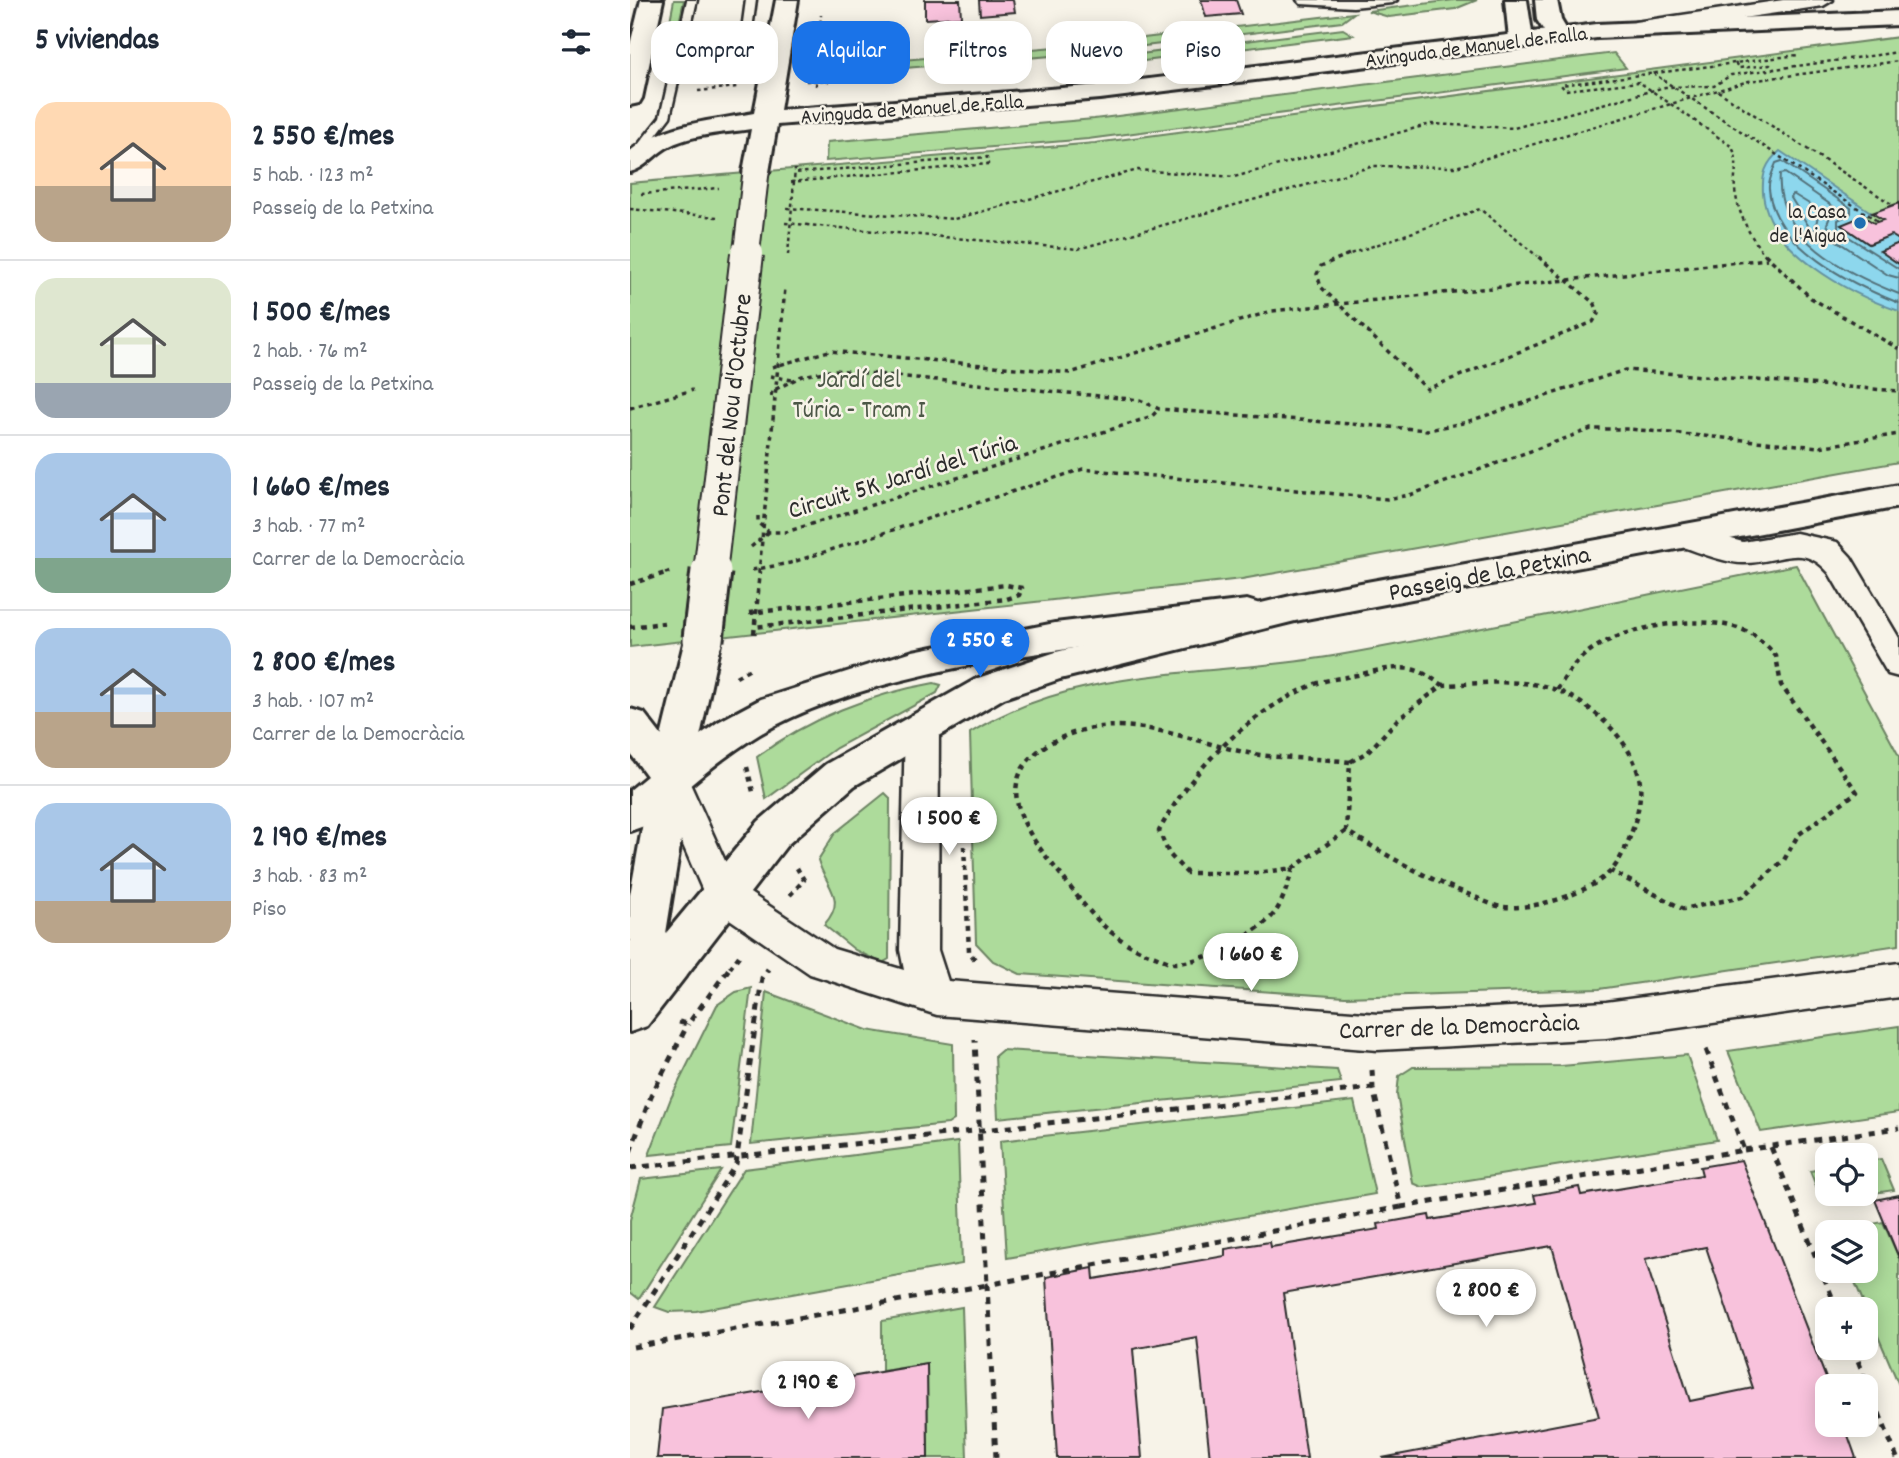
<!DOCTYPE html>
<html lang="es">
<meta charset="utf-8">
<style>
:root{--surface:#fff;--page:#f2f2f3;--text:#1f2937;--muted:#747a83;--line:#e0e1e3;--accent:#1a73e8}
body{margin:0;font-family:Dekko,sans-serif;background:var(--page);color:var(--text);height:100vh;display:flex;flex-direction:column;font-size:26px;white-space:nowrap}
*{box-sizing:border-box;margin:0}
p{font-size:23px;color:var(--muted)}
.icon{flex:none;width:38px;height:38px;fill:none;stroke:currentColor;stroke-width:2;stroke-linecap:round;stroke-linejoin:round}
.map{position:relative;flex:1;overflow:hidden}
.panel{display:flex;flex-direction:column;background:var(--surface);width:630px}
.panel>*{flex:none}
.guide{position:absolute;left:21px;top:21px;width:665px;height:63px;display:flex;gap:14px}
.tools{position:absolute;left:1185px;top:1143px;display:grid;gap:14px}
.tools a{display:grid;place-items:center;width:63px;height:63px;border-radius:14px;background:var(--surface);box-shadow:0 4px 18px #0003;font-size:35px}
.price{position:absolute;translate:-50% -60px;padding:0 16px;border-radius:24px;background:#fff;color:#222;font-size:23px;line-height:46px;filter:drop-shadow(0 2px 4px #0008)}
.price::after{content:'';position:absolute;left:50%;top:42px;width:21px;height:16px;margin-left:-10px;background:inherit;clip-path:polygon(0 0,100% 0,50% 100%)}
.price.on{background:var(--accent);color:#fff}
ul{padding:0;list-style:none}
li{display:flex;align-items:center;gap:21px;height:175px;padding:0 35px}
li+li{border-top:2px solid var(--line)}
li span{display:grid;place-items:center;flex:none;width:196px;height:140px;border-radius:21px;color:#555}
li>.icon{margin-inline-start:auto}
span .icon{width:84px;height:84px;fill:#fffc;stroke-width:1}
li b{font-size:30px}
h2{display:flex;justify-content:space-between;align-items:center;height:84px;padding:0 35px;font-size:30px}
.pill{padding:0 24px;border-radius:21px;background:var(--surface);box-shadow:0 4px 18px #0003;font-size:24px;line-height:63px}
.pill.on{background:var(--accent);color:#fff}
main{display:flex;flex:1;min-height:0}
.map>svg:first-child{display:block}
.green{fill:#addb9b;stroke:#6c8363;stroke-width:2}
.water{fill:#8dd7ed;stroke:#66929f;stroke-width:2}
.lines{fill:none;stroke-linecap:round;stroke-linejoin:round}
.shore{stroke:#527079;stroke-width:2}
.building{fill:#f8c2dc;stroke:#2b2b2b;stroke-width:2;fill-rule:evenodd}
.service-casing{stroke:#2b2b2b;stroke-width:5}
.minor-casing{stroke:#2b2b2b;stroke-width:5}
.tertiary-casing{stroke:#2b2b2b;stroke-width:6}
.primary-casing{stroke:#2b2b2b;stroke-width:6}
.path-far3{stroke:#2b2b2b;stroke-width:2.5;stroke-dasharray:3.5 3.5;stroke-linecap:butt}
.path-far2{stroke:#2b2b2b;stroke-width:3.5;stroke-dasharray:4.5 4.5;stroke-linecap:butt}
.path-far1{stroke:#2b2b2b;stroke-width:4.5;stroke-dasharray:5 5;stroke-linecap:butt}
.path{stroke:#2b2b2b;stroke-width:5;stroke-dasharray:7 7;stroke-linecap:butt}
.service{fill:#f7f3e8;fill-rule:evenodd}
.minor{fill:#f7f3e8;fill-rule:evenodd}
.tertiary{fill:#f7f3e8;fill-rule:evenodd}
.primary{fill:#f7f3e8;fill-rule:evenodd}
.primary-bridge-far2-casing{stroke:#2b2b2b;stroke-width:29;stroke-linecap:butt}
.primary-bridge-far1-casing{stroke:#2b2b2b;stroke-width:36;stroke-linecap:butt}
.primary-bridge-casing{stroke:#2b2b2b;stroke-width:45;stroke-linecap:butt}
.path-bridge-far2{stroke:#2b2b2b;stroke-width:2.5;stroke-dasharray:3.5 3.5;stroke-linecap:butt}
.path-bridge-far1{stroke:#2b2b2b;stroke-width:3.5;stroke-dasharray:4.5 4.5;stroke-linecap:butt}
.path-bridge{stroke:#2b2b2b;stroke-width:4.5;stroke-dasharray:5 5;stroke-linecap:butt}
.primary-bridge-far2{stroke:#f7f3e8;stroke-width:25}
.primary-bridge-far1{stroke:#f7f3e8;stroke-width:32}
.primary-bridge{stroke:#f7f3e8;stroke-width:39}
.poi-dot{fill:#1f6fb2;stroke:#f7f3e8;stroke-width:2.5}
.labels{text-anchor:middle;stroke-width:5;stroke-linejoin:round;paint-order:stroke}
.far-street-label{font-size:21px;fill:#2b2b2b;stroke:#f7f3e8}
.far-poi-label{font-size:21px;fill:#2b2b2b;stroke:#f7f3e8;text-anchor:end}
.park-label{font-size:26px;fill:#4c5747;stroke:#f7f3e8}
.street-label{font-size:26px;fill:#2b2b2b;stroke:#f7f3e8}
</style>
<main>
<section class="panel">
<h2>5 viviendas<svg class="icon" aria-label="filters" viewBox="0 0 24 24"><path d="M4 7h16M4 17h16"/><circle cx="9" cy="7" r="2"/><circle cx="15" cy="17" r="2"/></svg></h2>
<ul>
<li><span style="background:linear-gradient(#ffd9b3 60%,#b9a48a 0)"><svg class="icon" aria-label="home" viewBox="0 0 24 24"><path d="M3 11l9-7 9 7M6 9v11h12V9"/></svg></span><div><b>2 550 €/mes</b><p>5 hab. · 123 m²</p><p>Passeig de la Petxina</p></div></li>
<li><span style="background:linear-gradient(#dfe7d0 75%,#9aa5b1 0)"><svg class="icon" aria-label="home" viewBox="0 0 24 24"><path d="M3 11l9-7 9 7M6 9v11h12V9"/></svg></span><div><b>1 500 €/mes</b><p>2 hab. · 76 m²</p><p>Passeig de la Petxina</p></div></li>
<li><span style="background:linear-gradient(#a9c7e8 75%,#7fa58c 0)"><svg class="icon" aria-label="home" viewBox="0 0 24 24"><path d="M3 11l9-7 9 7M6 9v11h12V9"/></svg></span><div><b>1 660 €/mes</b><p>3 hab. · 77 m²</p><p>Carrer de la Democràcia</p></div></li>
<li><span style="background:linear-gradient(#a9c7e8 60%,#b9a48a 0)"><svg class="icon" aria-label="home" viewBox="0 0 24 24"><path d="M3 11l9-7 9 7M6 9v11h12V9"/></svg></span><div><b>2 800 €/mes</b><p>3 hab. · 107 m²</p><p>Carrer de la Democràcia</p></div></li>
<li><span style="background:linear-gradient(#a9c7e8 70%,#b9a48a 0)"><svg class="icon" aria-label="home" viewBox="0 0 24 24"><path d="M3 11l9-7 9 7M6 9v11h12V9"/></svg></span><div><b>2 190 €/mes</b><p>3 hab. · 83 m²</p><p>Piso</p></div></li>
</ul>
</section>
<div class="map">
<svg width="1269" height="1458" viewBox="0 0 1269 1458">
<rect width="100%" height="100%" fill="#f7f3e8"/>
<filter id="ink" filterUnits="userSpaceOnUse"><feTurbulence type="fractalNoise" baseFrequency=".0143" numOctaves="2"/><feDisplacementMap in="SourceGraphic" scale="14" xChannelSelector="R" yChannelSelector="G"/><feConvolveMatrix kernelMatrix="1 2 1 2 8 2 1 2 1" color-interpolation-filters="sRGB"/></filter>
<g filter="url(#ink)">
<!-- green -->
<g class="green">
<path d="M44,0H54L42,56L35,47Z"/>
<path d="M824,0H847L825,9L759,17L738,11Z"/>
<path d="M724,13L712,22L482,50L463,44Z"/>
<path d="M713,29L723,35L482,65L486,57Z"/>
<path d="M1269,37V462L612,579L0,647V183L465,143Z"/>
<path d="M448,45L434,55L226,72L208,71L201,66Z"/>
<path d="M984,53L996,68L458,139L196,161L197,142L464,119Z"/>
<path d="M1166,565L1269,756V945L969,989L715,997L390,974L363,961L346,943L340,733C451,663 584,678 709,655C861,628 1013,595 1166,565Z"/>
<path d="M304,683L311,685L307,693L206,748L136,799L127,757C178,718 242,694 304,683Z"/>
<path d="M255,793L260,798L259,959L252,963L225,950L194,925C218,898 196,888 188,860L205,833Z"/>
<path d="M121,988L101,1147L19,1155L41,1098L87,1005L106,992Z"/>
<path d="M136,992L237,1030L323,1044L324,1120L318,1124L121,1144Z"/>
<path d="M1269,1026V1112L1131,1132L1098,1051Z"/>
<path d="M372,1050L707,1070L711,1082L368,1118L365,1056Z"/>
<path d="M1057,1055L1087,1140L807,1185L792,1187L783,1183L767,1095L769,1076L783,1067L931,1066Z"/>
<path d="M724,1101L745,1194L377,1258L370,1141Z"/>
<path d="M328,1142L332,1264L66,1311L39,1312L25,1307L114,1169Z"/>
<path d="M1251,1159L1264,1190L1192,1201L1180,1171L1197,1168V1194H1236V1161Z"/>
<path d="M91,1170L9,1299L0,1292V1220L11,1179Z"/>
<path d="M1253,1222L1269,1258V1385L1220,1271L1236,1270V1232L1203,1231Z"/>
<path d="M332,1307L337,1458H298L297,1364L252,1371V1321Z"/>
</g>
<!-- water -->
<path class="water" d="M1150,151L1242,213L1212,225L1239,244L1261,235L1269,240V311C1220,294 1138,252 1133,193C1132,175 1135,163 1150,151Z"/>
<g class="lines">
<!-- shore -->
<g class="shore">
<path d="M1163,194L1189,210L1185,230H1181L1161,198Z"/>
<path d="M1269,269L1208,230V220L1221,213V208L1152,161L1146,163C1143,171 1138,181 1139,189C1143,246 1223,285 1269,303"/>
<path d="M1269,278L1258,275L1204,239L1197,224L1204,207L1155,173L1150,174C1144,238 1218,274 1269,294"/>
</g>
</g>
<!-- building -->
<g class="building">
<path d="M295,0H330L331,17L295,19Z"/>
<path d="M349,0H383L385,12L350,15Z"/>
<path d="M571,0H606L611,14L576,17Z"/>
<path d="M1269,203V240L1261,235L1239,244L1211,225L1233,216L1244,223L1253,220L1242,213Z"/>
<path d="M1269,243V264L1250,251Z"/>
<path d="M1111,1160L1199,1386L1197,1424H1214L1226,1458H752L969,1417L922,1246L653,1293L677,1458H580L567,1337L503,1349L512,1458H427L416,1277L463,1268L464,1279L595,1256V1249L640,1242L641,1247L749,1229L748,1224L799,1215L800,1220L906,1203L904,1195L949,1187L951,1195L1072,1175L1070,1167ZM1076,1247L1123,1388L1060,1401L1015,1259Z"/>
<path d="M1269,1195V1258L1245,1200Z"/>
<path d="M297,1364L298,1458H27L32,1409Z"/>
</g>
<g class="lines">
<!-- service casing -->
<g class="service-casing">
<g id="service">
<path d="M57,0H67L40,117L4,164L0,165V155L30,117Z"/>
<path d="M116,0H126L119,51L148,75V79H140L109,52Z"/>
<path d="M667,0H767L762,3L723,7L671,4Z"/>
</g>
</g>
<!-- minor casing -->
<g class="minor-casing">
<g id="minor">
<path d="M1153,0H1203L1193,6L1005,34L995,28L1005,22Z"/>
<path d="M1052,526L1113,542L1166,533L1207,542L1221,557L1269,638V677L1258,674L1199,573C1172,541 1150,563 1115,563C1095,564 1061,549 1042,543L1037,536L1042,529Z"/>
<path d="M292,712L304,716L309,725L308,950L318,981L748,1014L976,1002L1269,963V997L976,1038L748,1050L307,1015L180,974L79,905L24,778L29,768L41,764L53,768L105,883L204,949L274,970L270,950L275,725L280,716Z"/>
</g>
</g>
<!-- tertiary casing -->
<g class="tertiary-casing">
<g id="tertiary">
<path d="M875,0H897L903,39L899,44H883L879,39Z"/>
<path d="M905,0H927L931,20L940,35L936,40H920L907,20Z"/>
<path d="M617,600L630,604L635,613L630,622C582,637 522,637 472,644C370,658 219,681 130,734C88,759 51,793 14,826L0,831V790L17,776L0,753V709L14,713L45,753L88,722L131,699L283,651L425,623Z"/>
</g>
</g>
<!-- primary casing -->
<g class="primary-casing">
<g id="primary">
<path d="M11,0H33L12,98L9,103L0,105V45Z"/>
<path d="M146,0H168L150,110L470,85L967,24L1269,11V25L967,38L470,99L147,125L139,172L135,178H117L113,172L121,129C95,133 59,134 36,148C23,156 15,168 0,172V151C35,123 81,121 124,113Z"/>
<path d="M1269,485V507L665,621L430,679L374,698L224,786L157,845L17,1026L0,1032V895L21,778L55,639L60,629L73,625L86,629L91,639L61,778L36,933L129,821L196,764L348,678L426,652L665,595Z"/>
</g>
</g>
<!-- path-far3 -->
<g class="path-far3">
<path d="M80,61L84,39"/>
<path d="M1105,63L1109,68L1140,65L1144,69"/>
<path d="M1023,73L1033,80"/>
<path d="M176,81L198,80V84"/>
<path d="M186,86L191,15"/>
<path d="M68,91L107,87"/>
<path d="M1088,91L1263,205"/>
<path d="M161,182L358,164L357,157L165,173"/>
<path d="M11,194L89,188"/>
<path d="M157,208L324,219L508,170L604,177L801,124L884,128L1035,87L1084,86L1101,75L1269,52"/>
<path d="M0,209L87,217"/>
<path d="M155,223L448,249L744,166L826,167L1119,81L1269,61"/>
<path d="M714,256L850,209L907,256"/>
<path d="M1136,256C1120,238 1108,213 1105,190C1103,173 1111,161 1101,146L1009,82L935,90L931,85L1168,55"/>
</g>
<!-- path-far2 -->
<g class="path-far2">
<path d="M719,254L691,266L687,274L691,287L797,389L963,322L968,314L965,304L905,254"/>
<path d="M1135,254L1181,298L1269,349"/>
<path d="M142,367L199,351L440,373L642,311L1137,259"/>
<path d="M140,376L162,380"/>
<path d="M141,396L142,391L172,376L205,370L510,400L529,409L798,430L833,423L995,370L1269,391"/>
<path d="M0,408L63,390"/>
<path d="M128,516V523L139,532H156L508,421L522,416L529,409"/>
<path d="M121,547L139,532"/>
<path d="M122,570L160,563L453,469L757,499L780,495L961,429H999L1189,447L1269,434"/>
<path d="M35,573L39,572"/>
</g>
<!-- path-far1 -->
<g class="path-far1">
<path d="M0,584L39,572"/>
<path d="M119,613L376,585L392,588L389,595L377,599L125,627"/>
<path d="M0,627L34,623"/>
<path d="M106,677L122,668"/>
<path d="M927,690C936,675 944,663 957,653C993,625 1081,611 1122,634C1131,640 1139,648 1146,656L1151,685L1227,792L1168,835L1154,860L1112,897L1053,909L981,871"/>
<path d="M117,767L124,796"/>
<path d="M716,831L663,868L628,873H557L539,854L529,831C562,768 619,712 685,684C699,679 713,678 727,675C746,671 766,665 785,670C795,673 804,680 813,685L767,720L739,751L720,762"/>
<path d="M334,846L339,951L346,961"/>
<path d="M663,868C648,916 647,917 604,943C589,952 563,963 545,963C539,963 530,958 525,956C480,941 459,912 431,875C415,855 397,835 389,809C373,759 429,732 470,727C525,721 577,747 630,755C660,759 690,758 720,762L716,831C758,856 797,879 843,896C852,900 863,906 873,907C904,910 958,894 981,871C997,854 1013,806 1010,783C1005,743 964,706 929,691C895,677 849,684 813,685"/>
<path d="M160,895L174,880L167,868"/>
<path d="M100,968L112,952"/>
</g>
<!-- path -->
<g class="path">
<path d="M49,1022L58,1024L101,966"/>
<path d="M1141,1147L1207,1309"/>
<path d="M1114,1150L1269,1128"/>
<path d="M0,1152L21,1096L58,1024"/>
<path d="M0,1168L743,1088"/>
<path d="M771,1207L1114,1150L1074,1044"/>
<path d="M0,1329L106,1164L132,978L138,969"/>
<path d="M3,1347L357,1285L345,1040"/>
<path d="M1223,1348L1267,1458"/>
<path d="M366,1458L357,1285L771,1207L743,1088L742,1070"/>
</g>
<!-- service -->
<use href="#service" class="service"/>
<!-- minor -->
<use href="#minor" class="minor"/>
<!-- tertiary -->
<use href="#tertiary" class="tertiary"/>
<!-- primary -->
<use href="#primary" class="primary"/>
<!-- primary-bridge-far2 casing -->
<g class="primary-bridge-far2-casing">
<path id="primary-bridge-far2" d="M116,256L126,172"/>
</g>
<!-- primary-bridge-far1 casing -->
<g class="primary-bridge-far1-casing">
<path id="primary-bridge-far1" d="M80,573L117,254"/>
</g>
<!-- primary-bridge casing -->
<g class="primary-bridge-casing">
<path id="primary-bridge" d="M73,639L81,571"/>
</g>
<!-- path-bridge-far2 -->
<g class="path-bridge-far2">
<path d="M1033,80L1249,222"/>
<path d="M158,255L165,169"/>
</g>
<!-- path-bridge-far1 -->
<path class="path-bridge-far1" d="M129,573L155,288"/>
<!-- path-bridge -->
<path class="path-bridge" d="M124,634L130,571"/>
<!-- primary-bridge-far2 -->
<use href="#primary-bridge-far2" class="primary-bridge-far2"/>
<!-- primary-bridge-far1 -->
<use href="#primary-bridge-far1" class="primary-bridge-far1"/>
<!-- primary-bridge -->
<use href="#primary-bridge" class="primary-bridge"/>
</g>
</g>
<!-- markers -->
<circle class="poi-dot" cx="1230" cy="223" r="7"/>
<g class="labels">
<!-- far-street labels -->
<g class="far-street-label">
<text transform="translate(846 46) rotate(-7)" y="7">Avinguda de Manuel de Falla</text>
<text transform="translate(282 108) rotate(-4)" y="7">Avinguda de Manuel de Falla</text>
</g>
<!-- far-poi labels -->
<g class="far-poi-label">
<text x="1216" y="218">la Casa<tspan x="1216" dy="24">de l'Aigua</tspan></text>
</g>
<!-- park labels -->
<g class="park-label">
<text x="229" y="387">Jardí del<tspan x="229" dy="30">Túria - Tram I</tspan></text>
</g>
<!-- street labels -->
<g class="street-label">
<text transform="translate(100 405) rotate(-84)" y="9">Pont del Nou d'Octubre</text>
<text transform="translate(272 475) rotate(-17)" y="9">Circuit 5K Jardí del Túria</text>
<text transform="translate(859 572) rotate(-11)" y="9">Passeig de la Petxina</text>
<text transform="translate(829 1025) rotate(-2)" y="9">Carrer de la Democràcia</text>
</g>
</g>
</svg>
<div class="tools">
<a><svg class="icon" aria-label="locate" viewBox="0 0 24 24"><circle cx="12" cy="12" r="6"/><path d="M12 2v4M12 18v4M2 12h4M18 12h4"/></svg></a>
<a><svg class="icon" aria-label="layers" viewBox="0 0 24 24"><path d="M12 4l9 5-9 5-9-5zM3 14l9 5 9-5"/></svg></a>
<a>+</a>
<a>−</a>
</div>
<b class="price on" style="left:350px;top:679px">2 550 €</b>
<b class="price" style="left:319px;top:857px">1 500 €</b>
<b class="price" style="left:621px;top:993px">1 660 €</b>
<b class="price" style="left:856px;top:1329px">2 800 €</b>
<b class="price" style="left:178px;top:1421px">2 190 €</b>
<div class="guide">
<a class="pill">Comprar</a>
<a class="pill on">Alquilar</a>
<a class="pill">Filtros</a>
<a class="pill">Nuevo</a>
<a class="pill">Piso</a>
</div>
</div>
</main>
